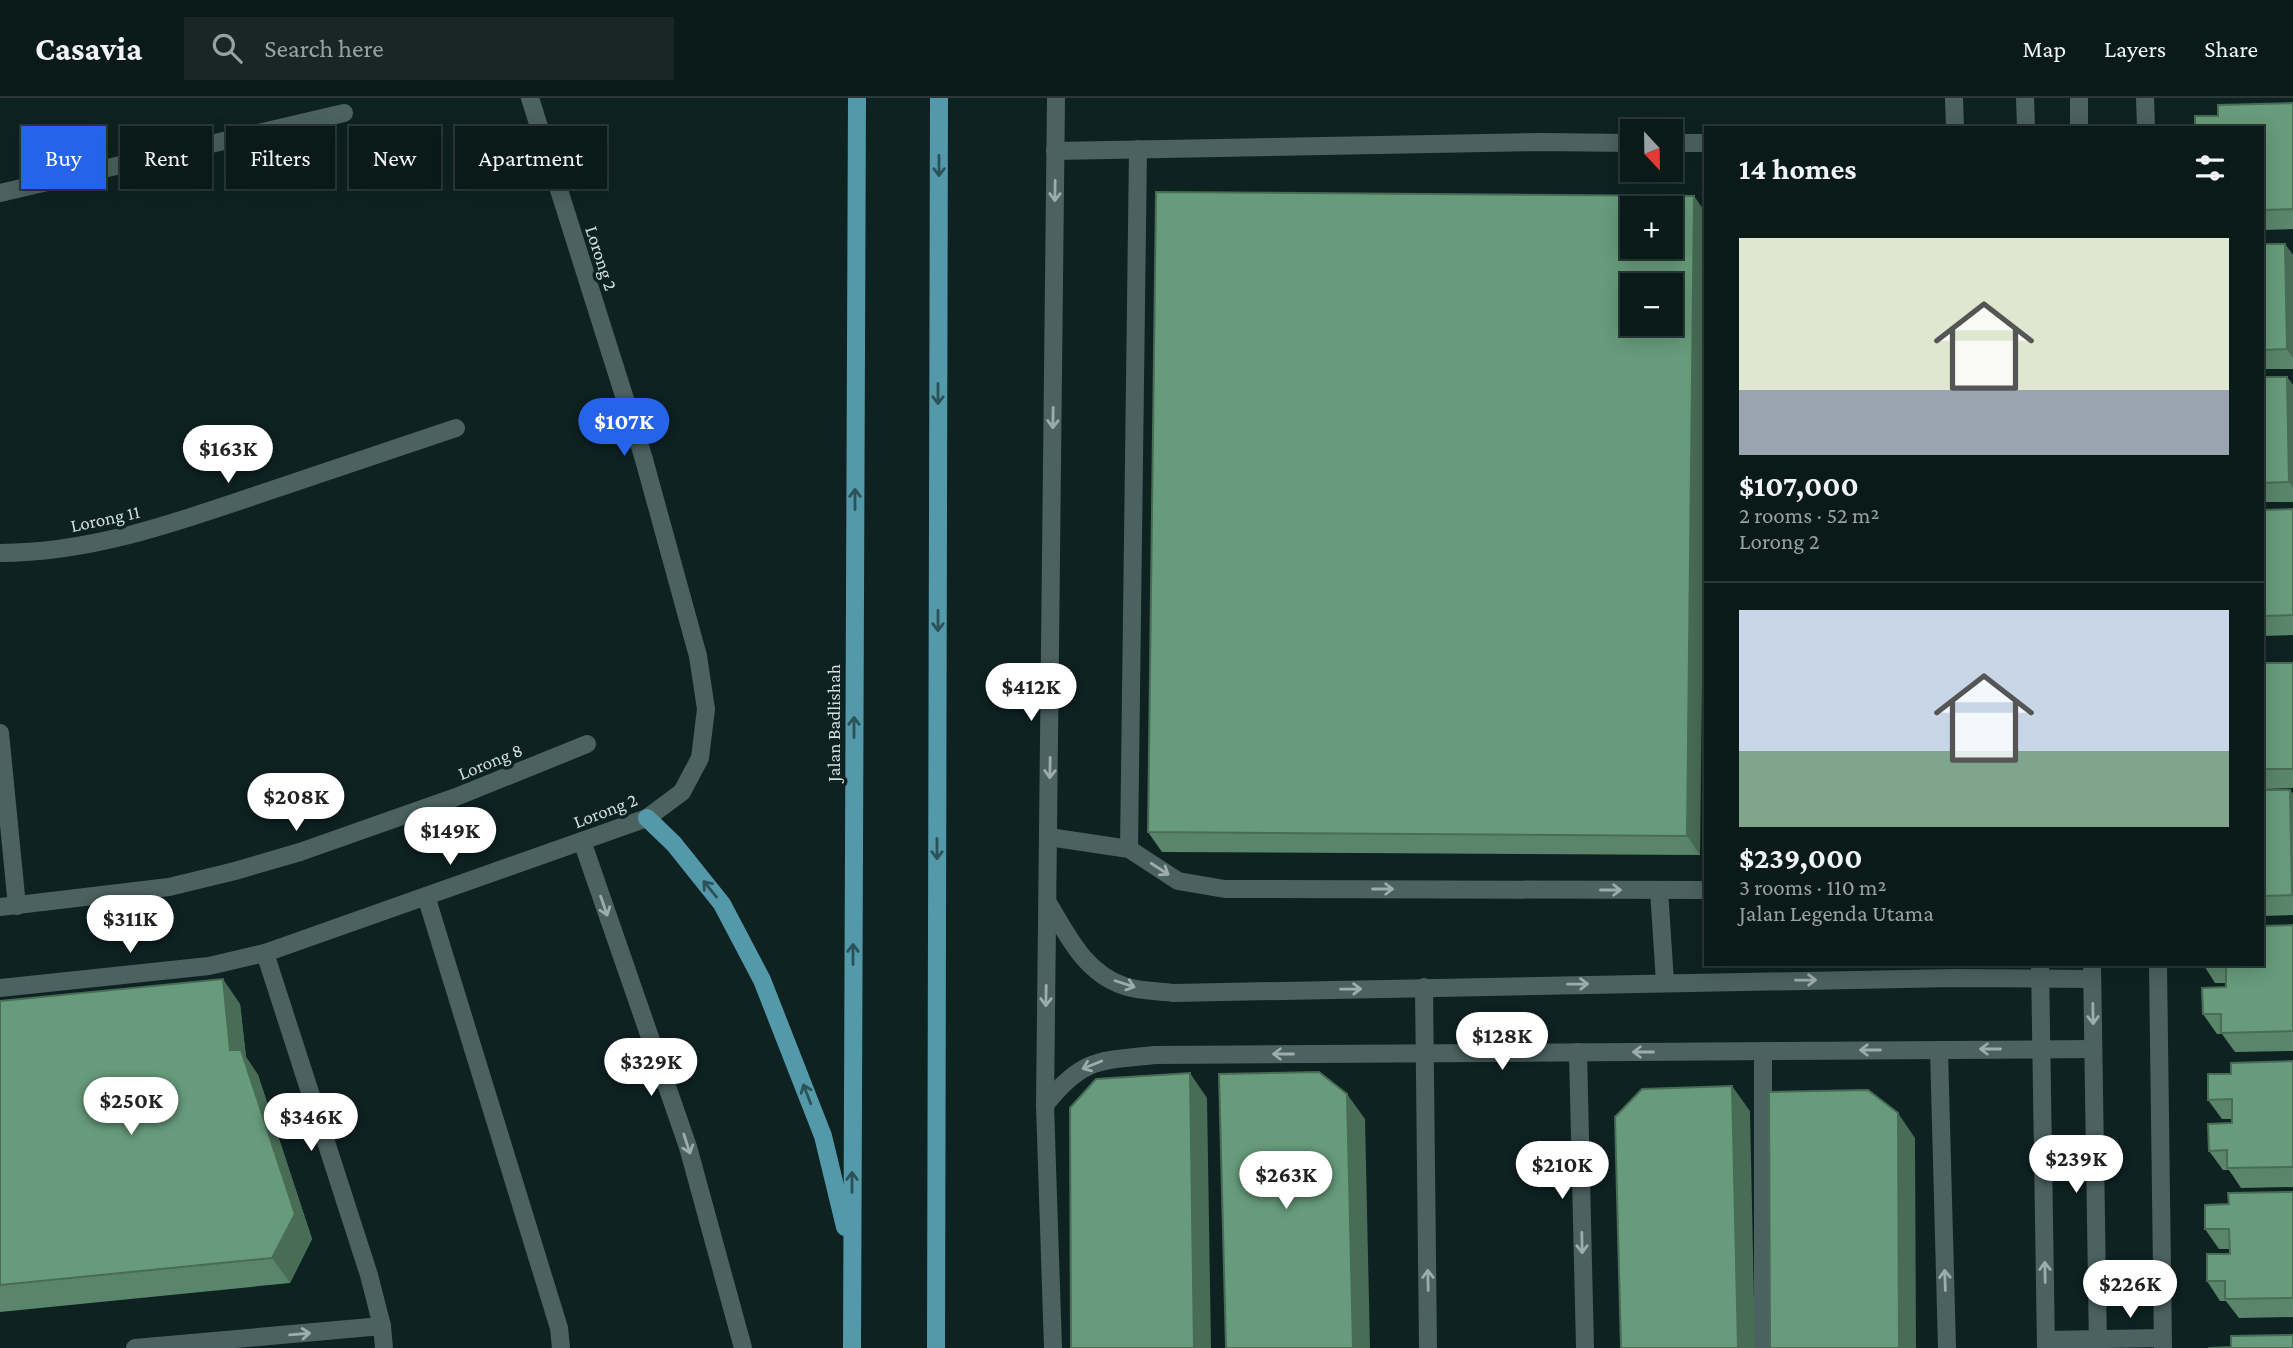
<!DOCTYPE html>
<meta charset="utf-8">
<style>
:root{--surface:#0a1a19;--page:#182726;--text:#f1f3f6;--muted:#99a1a2;--line:#2a3838;--accent:#2563eb}
body{margin:0;font-family:"Crimson Pro",serif;background:var(--page);color:var(--text);height:100vh;display:flex;flex-direction:column;font-size:26px;white-space:nowrap}
*{box-sizing:border-box;margin:0}
p{font-size:23px;color:var(--muted)}
.icon{flex:none;width:38px;height:38px;fill:none;stroke:currentColor;stroke-width:2;stroke-linecap:round;stroke-linejoin:round}
.map{position:relative;flex:1;overflow:hidden}
.drawer{position:absolute;left:1704px;top:28px;width:560px;height:840px;display:flex;flex-direction:column;background:var(--surface);border-radius:0px;box-shadow:0 4px 18px #0003,0 0 0 2px var(--line)}
.drawer>*{flex:none}
.hud{position:absolute;left:21px;top:28px;width:665px;height:63px;display:flex;gap:14px}
.needle{width:46px;rotate:158deg}
.fabs{position:absolute;left:1620px;top:21px;display:grid;gap:14px}
.fabs a{display:grid;place-items:center;width:63px;height:63px;border-radius:0px;background:var(--surface);box-shadow:0 4px 18px #0003,0 0 0 2px var(--line);font-size:35px}
.price{position:absolute;translate:-50% -60px;padding:0 16px;border-radius:24px;background:#fff;color:#222;font-size:23px;line-height:46px;filter:drop-shadow(0 2px 4px #0008)}
.price::after{content:'';position:absolute;left:50%;top:42px;width:21px;height:16px;margin-left:-10px;background:inherit;clip-path:polygon(0 0,100% 0,50% 100%)}
.price.selected{background:var(--accent);color:#fff}
ul{padding:0;list-style:none}
li{display:grid;align-content:center;gap:14px;height:371px;padding:0 35px}
li+li{border-top:2px solid var(--line)}
li span{display:grid;place-items:center;height:217px;border-radius:0px;color:#555}
li>.icon{margin-inline-start:auto}
span .icon{width:126px;height:126px;fill:#fffc;stroke-width:1}
li b{font-size:30px}
h2{display:flex;justify-content:space-between;align-items:center;height:84px;padding:0 35px;font-size:30px}
.chip{padding:0 24px;border-radius:0px;background:var(--surface);box-shadow:0 4px 18px #0003,0 0 0 2px var(--line);font-size:24px;line-height:63px}
.chip.selected{background:var(--accent);color:#fff}
header{display:flex;align-items:center;gap:42px;box-sizing:border-box;height:98px;padding:0 35px;background:var(--surface);border-bottom:2px solid var(--line)}
header strong{font-size:33px}
nav{display:flex;gap:38px;margin-inline-start:auto;font-size:24px}
.search{width:490px;height:63px;background:var(--page);display:flex;align-items:center;gap:18px;box-sizing:border-box;padding:0 24px;border-radius:0px;color:var(--muted);font-size:26px}
.map>svg:first-child{display:block}
.lines{fill:none;stroke-linecap:round;stroke-linejoin:round}
.minor{stroke:#4c6260;stroke-width:18}
.major{stroke:#5499aa;stroke-width:18}
.wall{fill:#59856a}
.shaded-wall{fill:#486c56}
.building{fill:#679b7b;stroke:#486c56;stroke-width:2;fill-rule:evenodd}
.oneway{stroke:#2a5258}
.oneway2{stroke:#9dadac}
.labels{text-anchor:middle;stroke-width:7;stroke-linejoin:round;paint-order:stroke}
.street-label{font-size:19px;fill:#d3dfde;stroke:#0e2221}
</style>
<header>
<strong>Casavia</strong>
<div class="search"><svg class="icon" aria-label="search" viewBox="0 0 24 24"><circle cx="10" cy="10" r="6"/><path d="M15 15l6 6"/></svg>Search here</div>
<nav><a>Map</a><a>Layers</a><a>Share</a></nav>
</header>
<div class="map">
<svg width="2293" height="1250" viewBox="0 0 2293 1250">
<rect width="100%" height="100%" fill="#0e2221"/>
<g class="lines">
<!-- minor -->
<g class="minor">
<path d="M1954,0L1955,30"/>
<path d="M2025,0L2026,30"/>
<path d="M2079,0V30"/>
<path d="M2145,0L2146,30"/>
<path d="M1671,45H1706"/>
<path d="M1055,53L1539,44L1633,45"/>
<path d="M0,95L344,15"/>
<path d="M0,455C88,455 172,426 254,398C321,376 388,353 456,330"/>
<path d="M0,635L17,808"/>
<path d="M1049,739L1129,751L1178,783L1225,791L1706,792"/>
<path d="M582,743L688,1049L743,1250"/>
<path d="M1129,751L1138,51"/>
<path d="M1659,792L1665,884"/>
<path d="M426,798L559,1230L561,1250"/>
<path d="M1048,805C1068,838 1085,875 1124,888C1138,893 1157,893 1173,895L1954,880L2092,881"/>
<path d="M0,809L169,789L235,773L300,754L456,699L587,646"/>
<path d="M265,855L369,1177L382,1228L384,1250"/>
<path d="M2040,866L2046,1250"/>
<path d="M2092,866L2098,1250"/>
<path d="M2158,866L2163,1250"/>
<path d="M1424,889L1428,1250"/>
<path d="M0,890L209,868L265,855L647,720L682,694L700,660L706,611L698,558L643,358L530,0"/>
<path d="M1939,952L1947,1250"/>
<path d="M1578,954L1585,1250"/>
<path d="M1045,1007C1082,960 1098,963 1155,957L2093,951"/>
<path d="M2046,1242L2163,1240"/>
<path d="M135,1250L382,1228"/>
<path d="M1053,1250L1045,1007L1056,0"/>
<path d="M1763,1250V953"/>
</g>
<!-- major -->
<g class="major">
<path d="M647,720L674,746L722,806L762,882L823,1038L845,1129"/>
<path d="M852,1250L857,0"/>
<path d="M936,1250L939,0"/>
</g>
</g>
<!-- wall -->
<g class="wall">
<path d="M2293,5V131L2263,132V30L2218,18Z"/>
<path d="M1694,98L1700,757L1162,754L1148,734Z"/>
<path d="M2263,146H2285L2293,157V271H2263Z"/>
<path d="M2263,279H2287L2293,287V404H2263Z"/>
<path d="M2293,411V537L2263,538V412Z"/>
<path d="M2263,565H2293V690L2263,691Z"/>
<path d="M2263,692H2290L2293,696V817L2263,818Z"/>
<path d="M2293,827V953L2235,954L2222,936H2217L2203,916L2226,889V885H2215L2203,866H2263Z"/>
<path d="M0,903L240,906L246,959L258,977L312,1141L290,1185L0,1214Z"/>
<path d="M2293,963V1089L2241,1090L2229,1072H2223L2209,1053L2232,1025V1021H2222L2208,1002L2231,976Z"/>
<path d="M2293,1094V1219L2239,1220L2226,1203H2220L2207,1183L2230,1156V1151H2219L2205,1131L2229,1106Z"/>
</g>
<!-- shaded-wall -->
<g class="shaded-wall">
<path d="M1694,98L1706,115V248L1700,757L1687,738Z"/>
<path d="M2285,146L2293,157V260L2287,251Z"/>
<path d="M2287,279L2293,287V390L2289,384Z"/>
<path d="M2290,692L2293,696V799L2292,797Z"/>
<path d="M223,881L240,906L246,959L258,977L312,1141L290,1185L272,1160L230,952Z"/>
<path d="M1190,975L1207,1000L1211,1250H1194Z"/>
<path d="M1732,988L1750,1013L1755,1250H1738Z"/>
<path d="M1347,996L1365,1021L1370,1250H1353Z"/>
<path d="M1898,1015L1915,1040L1916,1250H1899Z"/>
</g>
<!-- building -->
<g class="building">
<path d="M2293,5V111L2263,112V30H2195V18H2218V7Z"/>
<path d="M1156,94L1694,98L1687,738L1148,734ZM1633,110H1671V149H1633ZM1633,187H1671V226H1633Z"/>
<path d="M2263,146H2285L2287,251L2263,252Z"/>
<path d="M2263,279H2287L2289,384L2263,385Z"/>
<path d="M2293,411V517L2263,518V412Z"/>
<rect x="2263" y="565" width="30" height="106"/>
<path d="M2263,692H2290L2292,797L2263,798Z"/>
<path d="M2293,827V933L2221,935V916H2203L2202,890L2226,889V866H2263V828Z"/>
<path d="M223,881L230,952H241L295,1116L272,1160L0,1187V903Z"/>
<path d="M2293,963V1069L2227,1070V1052L2209,1053L2208,1026L2232,1025V1001L2208,1002V976H2231V965Z"/>
<path d="M1319,974L1347,996L1353,1250H1226L1219,976Z"/>
<path d="M1190,975L1194,1250H1071L1070,1010L1096,981Z"/>
<path d="M1732,988L1738,1250H1621L1615,1019L1642,991Z"/>
<path d="M1868,992L1898,1015L1899,1250H1770L1769,994Z"/>
<path d="M2293,1094V1200L2225,1201V1183H2207V1156H2230L2229,1131H2205V1107L2229,1106L2228,1095Z"/>
<path d="M2293,1237V1250H2208L2231,1249V1238Z"/>
</g>
<!-- one-way arrows -->
<defs><path id="oneway-shaft" d="M-6 0H5M1.5-3L5.5 0L1.5 3" fill="none" stroke-width="1.6" stroke-linecap="round" stroke-linejoin="round" transform="scale(1.75)"/></defs>
<g class="oneway">
<use href="#oneway-shaft" transform="translate(939 68) rotate(90)"/>
<use href="#oneway-shaft" transform="translate(938 296) rotate(90)"/>
<use href="#oneway-shaft" transform="translate(855 401) rotate(-90)"/>
<use href="#oneway-shaft" transform="translate(938 523) rotate(90)"/>
<use href="#oneway-shaft" transform="translate(854 629) rotate(-90)"/>
<use href="#oneway-shaft" transform="translate(937 751) rotate(90)"/>
<use href="#oneway-shaft" transform="translate(710 791) rotate(-129)"/>
<use href="#oneway-shaft" transform="translate(853 856) rotate(-90)"/>
<use href="#oneway-shaft" transform="translate(807 996) rotate(-111)"/>
<use href="#oneway-shaft" transform="translate(852 1084) rotate(-90)"/>
</g>
<g class="oneway2">
<use href="#oneway-shaft" transform="translate(1055 93) rotate(91)"/>
<use href="#oneway-shaft" transform="translate(1053 320) rotate(91)"/>
<use href="#oneway-shaft" transform="translate(1050 670) rotate(91)"/>
<use href="#oneway-shaft" transform="translate(1160 771) rotate(33)"/>
<use href="#oneway-shaft" transform="translate(1383 791)"/>
<use href="#oneway-shaft" transform="translate(1611 792)"/>
<use href="#oneway-shaft" transform="translate(604 808) rotate(71)"/>
<use href="#oneway-shaft" transform="translate(1806 882) rotate(-1)"/>
<use href="#oneway-shaft" transform="translate(1125 886) rotate(18)"/>
<use href="#oneway-shaft" transform="translate(1578 886) rotate(-1)"/>
<use href="#oneway-shaft" transform="translate(1351 891) rotate(-1)"/>
<use href="#oneway-shaft" transform="translate(1046 898) rotate(91)"/>
<use href="#oneway-shaft" transform="translate(2093 916) rotate(89)"/>
<use href="#oneway-shaft" transform="translate(1990 951) rotate(180)"/>
<use href="#oneway-shaft" transform="translate(1870 952) rotate(180)"/>
<use href="#oneway-shaft" transform="translate(1643 954) rotate(180)"/>
<use href="#oneway-shaft" transform="translate(1283 956) rotate(180)"/>
<use href="#oneway-shaft" transform="translate(1092 967) rotate(158)"/>
<use href="#oneway-shaft" transform="translate(687 1046) rotate(72)"/>
<use href="#oneway-shaft" transform="translate(1582 1145) rotate(89)"/>
<use href="#oneway-shaft" transform="translate(2045 1174) rotate(-91)"/>
<use href="#oneway-shaft" transform="translate(1428 1182) rotate(-91)"/>
<use href="#oneway-shaft" transform="translate(1945 1182) rotate(-92)"/>
<use href="#oneway-shaft" transform="translate(300 1236) rotate(-5)"/>
</g>
<g class="labels">
<!-- street labels -->
<g class="street-label">
<text transform="translate(602 160) rotate(72)" y="7">Lorong 2</text>
<text transform="translate(105 420) rotate(-12)" y="7">Lorong 11</text>
<text transform="translate(833 625) rotate(-90)" y="7">Jalan Badlishah</text>
<text transform="translate(490 663) rotate(-22)" y="7">Lorong 8</text>
<text transform="translate(605 712) rotate(-21)" y="7">Lorong 2</text>
</g>
</g>
</svg>
<div class="fabs">
<a><svg class="needle" viewBox="-14 -14 28 28"><path d="M0-13l5 13h-10z" fill="#e53935"/><path d="M0 13l5-13h-10z" fill="#99a1a2"/></svg></a>
<a>+</a>
<a>−</a>
</div>
<b class="price selected" style="left:624px;top:360px">$107K</b>
<b class="price" style="left:228px;top:387px">$163K</b>
<b class="price" style="left:1031px;top:625px">$412K</b>
<b class="price" style="left:296px;top:735px">$208K</b>
<b class="price" style="left:450px;top:769px">$149K</b>
<b class="price" style="left:130px;top:857px">$311K</b>
<b class="price" style="left:1502px;top:974px">$128K</b>
<b class="price" style="left:651px;top:1000px">$329K</b>
<b class="price" style="left:131px;top:1039px">$250K</b>
<b class="price" style="left:311px;top:1055px">$346K</b>
<b class="price" style="left:2076px;top:1097px">$239K</b>
<b class="price" style="left:1562px;top:1103px">$210K</b>
<b class="price" style="left:1286px;top:1113px">$263K</b>
<b class="price" style="left:2130px;top:1222px">$226K</b>
<div class="hud">
<a class="chip selected">Buy</a>
<a class="chip">Rent</a>
<a class="chip">Filters</a>
<a class="chip">New</a>
<a class="chip">Apartment</a>
</div>
<section class="drawer">
<h2>14 homes<svg class="icon" aria-label="filters" viewBox="0 0 24 24"><path d="M4 7h16M4 17h16"/><circle cx="9" cy="7" r="2"/><circle cx="15" cy="17" r="2"/></svg></h2>
<ul>
<li><span style="background:linear-gradient(#dfe7d0 70%,#9aa5b1 0)"><svg class="icon" aria-label="home" viewBox="0 0 24 24"><path d="M3 11l9-7 9 7M6 9v11h12V9"/></svg></span><div><b>$107,000</b><p>2 rooms · 52 m²</p><p>Lorong 2</p></div></li>
<li><span style="background:linear-gradient(#c9d6e8 65%,#7fa58c 0)"><svg class="icon" aria-label="home" viewBox="0 0 24 24"><path d="M3 11l9-7 9 7M6 9v11h12V9"/></svg></span><div><b>$239,000</b><p>3 rooms · 110 m²</p><p>Jalan Legenda Utama</p></div></li>
</ul>
</section>
</div>
